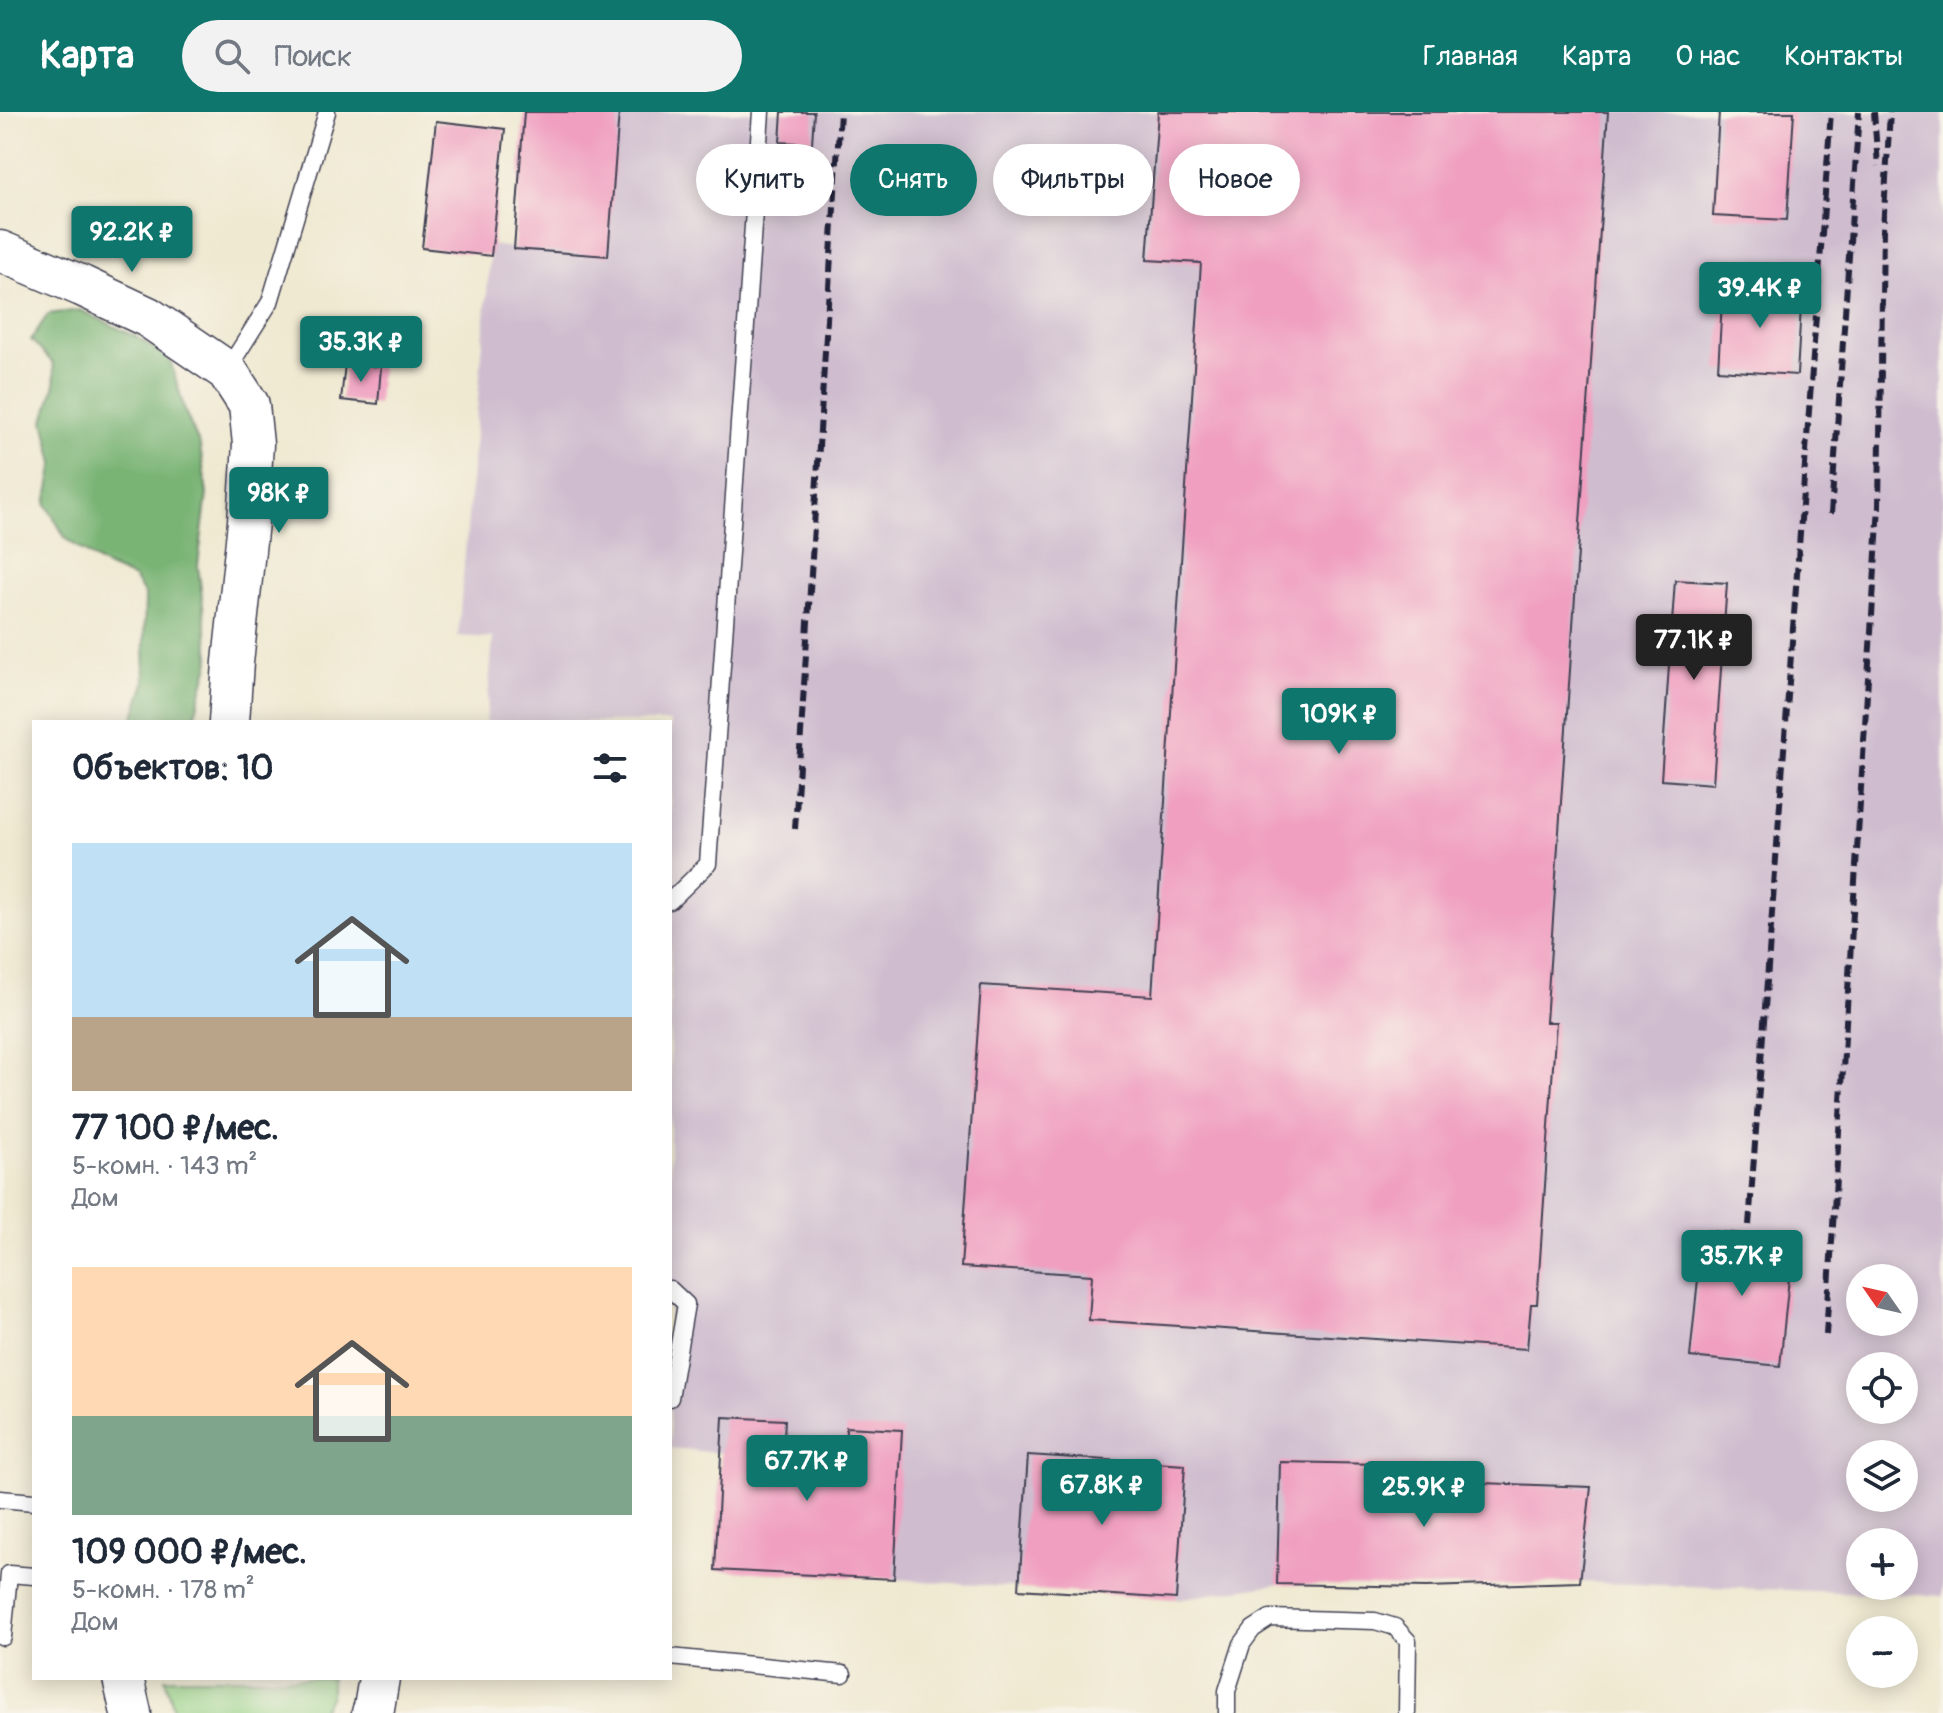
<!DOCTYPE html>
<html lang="ru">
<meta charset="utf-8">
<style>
:root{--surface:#fff;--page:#f2f2f3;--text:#1f2937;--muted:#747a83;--accent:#0f766e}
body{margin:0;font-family:Pangolin,sans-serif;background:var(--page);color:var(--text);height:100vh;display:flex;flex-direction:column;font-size:30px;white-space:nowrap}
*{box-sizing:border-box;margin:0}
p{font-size:26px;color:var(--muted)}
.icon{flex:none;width:44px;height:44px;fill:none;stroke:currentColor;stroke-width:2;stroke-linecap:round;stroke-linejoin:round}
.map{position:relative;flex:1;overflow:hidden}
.drawer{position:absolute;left:32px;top:608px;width:640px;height:960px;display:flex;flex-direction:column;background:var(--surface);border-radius:0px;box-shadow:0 4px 20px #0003}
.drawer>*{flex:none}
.banner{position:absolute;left:696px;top:32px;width:760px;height:72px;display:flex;gap:16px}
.needle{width:52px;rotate:304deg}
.buttons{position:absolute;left:1846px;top:1152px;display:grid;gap:16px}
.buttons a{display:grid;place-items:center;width:72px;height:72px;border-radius:50%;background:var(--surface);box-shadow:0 4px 20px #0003;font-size:40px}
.price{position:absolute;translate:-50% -68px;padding:0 18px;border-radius:8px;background:var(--accent);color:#fff;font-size:26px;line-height:52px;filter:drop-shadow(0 2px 4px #0008)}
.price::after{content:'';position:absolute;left:50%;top:48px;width:24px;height:18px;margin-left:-12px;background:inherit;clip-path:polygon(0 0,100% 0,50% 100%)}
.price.active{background:#222;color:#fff}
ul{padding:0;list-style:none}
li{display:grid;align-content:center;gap:16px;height:424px;padding:0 40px}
li span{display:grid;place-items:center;height:248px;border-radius:0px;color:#555}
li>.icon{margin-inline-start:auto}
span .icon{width:144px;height:144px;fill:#fffc;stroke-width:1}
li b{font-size:34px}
h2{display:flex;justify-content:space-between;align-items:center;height:96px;padding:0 40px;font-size:34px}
.tag{padding:0 28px;border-radius:36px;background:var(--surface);box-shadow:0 4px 20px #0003;font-size:28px;line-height:72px}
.tag.active{background:var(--accent);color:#fff}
header{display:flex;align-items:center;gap:48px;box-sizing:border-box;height:112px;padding:0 40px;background:var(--accent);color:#fff}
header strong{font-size:38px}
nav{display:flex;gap:44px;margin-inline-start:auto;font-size:28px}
.search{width:560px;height:72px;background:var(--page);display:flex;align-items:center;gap:20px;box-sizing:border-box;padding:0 28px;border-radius:44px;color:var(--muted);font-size:30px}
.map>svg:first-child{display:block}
.industrial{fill:#cfbdcf;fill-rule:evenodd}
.green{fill:#97d287;stroke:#5c7a61;stroke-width:2}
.forest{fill:#79b474;stroke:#4e6b58;stroke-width:2}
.building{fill:#f09fc0}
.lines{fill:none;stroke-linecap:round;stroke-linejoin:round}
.service-casing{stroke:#414052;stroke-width:19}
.tertiary-casing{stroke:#414052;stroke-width:43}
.service{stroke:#fff;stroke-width:16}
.tertiary{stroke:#fff;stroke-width:40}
.rail{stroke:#22223b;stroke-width:6;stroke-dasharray:12 6;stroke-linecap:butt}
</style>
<header>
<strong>Карта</strong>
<div class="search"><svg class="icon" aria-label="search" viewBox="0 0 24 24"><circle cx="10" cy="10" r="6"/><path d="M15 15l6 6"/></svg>Поиск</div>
<nav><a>Главная</a><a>Карта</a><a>О нас</a><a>Контакты</a></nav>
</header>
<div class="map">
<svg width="1943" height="1601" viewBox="0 0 1943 1601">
<rect width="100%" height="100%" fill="#f7f3e8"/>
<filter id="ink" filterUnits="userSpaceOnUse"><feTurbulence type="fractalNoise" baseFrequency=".0125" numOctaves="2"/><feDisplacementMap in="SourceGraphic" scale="16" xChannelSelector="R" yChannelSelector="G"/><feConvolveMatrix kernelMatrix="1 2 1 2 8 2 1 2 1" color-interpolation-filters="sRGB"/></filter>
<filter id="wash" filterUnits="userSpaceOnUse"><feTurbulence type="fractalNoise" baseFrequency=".006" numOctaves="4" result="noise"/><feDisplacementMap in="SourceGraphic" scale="32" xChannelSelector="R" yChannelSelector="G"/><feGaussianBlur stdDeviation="1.8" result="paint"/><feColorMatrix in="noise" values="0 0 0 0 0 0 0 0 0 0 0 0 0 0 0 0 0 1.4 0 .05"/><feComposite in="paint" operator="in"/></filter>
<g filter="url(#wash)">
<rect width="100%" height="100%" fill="#efe9d1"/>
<!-- industrial -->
<path class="industrial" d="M524,0H1943V1484L1580,1470L1426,1475L1277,1472L1176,1487L894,1467L715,1458L721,1341L670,1336V610H486L493,526L458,524L491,133L514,136ZM1860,1166H1904V1210H1860ZM1860,1254H1904V1298H1860ZM1860,1342H1904V1386H1860ZM1860,1430H1904V1474H1860Z"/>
<!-- green -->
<path class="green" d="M165,1566H331V1584L320,1601H175Z"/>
<!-- forest -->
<path class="forest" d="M80,198L137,225L170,248L186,302L200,334L207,382L198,453L210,549L193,610H132L145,571L144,533L145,483L134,466L104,453L66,427L46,392L54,351L44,309L55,272L53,251L31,228L48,202Z"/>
<g id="blocks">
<!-- building -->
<g class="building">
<path d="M524,0H619L608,144L514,137Z"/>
<path d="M782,0H814L812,32L780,30Z"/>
<path d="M1158,0H1608L1546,910H1556L1537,1192H1531L1527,1237L1089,1208L1092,1163L961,1155L981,873L1152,884L1201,151L1147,148Z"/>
<path d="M1719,0H1794L1787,108L1713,104Z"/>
<path d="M436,9L505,17L491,144L422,136Z"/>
<path d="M1723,172L1802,177L1797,263L1718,258Z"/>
<path d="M345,252L381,255L378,292L341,288Z"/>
<path d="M1675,468L1727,471L1713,672L1661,668Z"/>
<path d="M1703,1118L1793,1127L1780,1254L1690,1245Z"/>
<path d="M723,1305L785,1308L783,1340L845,1343L846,1315L902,1318L894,1467L715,1458Z"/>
<path d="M1028,1343L1185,1353L1176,1487L1019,1477Z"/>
<path d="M1280,1350L1429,1353V1369L1591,1375L1580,1470L1426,1475L1277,1472Z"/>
</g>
</g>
</g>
<g filter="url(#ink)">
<use href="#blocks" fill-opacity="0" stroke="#414052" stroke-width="2"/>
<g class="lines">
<!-- service casing -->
<g class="service-casing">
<g id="service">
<path d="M227,258L270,190L327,0"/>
<path d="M670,789L708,752L761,0"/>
<path d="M670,1177L686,1192L670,1286"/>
<path d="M0,1387L34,1390"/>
<path d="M3,1525L9,1462L34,1464"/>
<path d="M670,1545L843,1562"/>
<path d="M1227,1601V1579L1242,1532L1253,1517L1270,1506L1375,1509L1395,1515L1408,1529L1407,1601"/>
</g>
</g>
<!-- tertiary casing -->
<g class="tertiary-casing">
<g id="tertiary">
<path d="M0,139L82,174L148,205L227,259L249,293L253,332L248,410L233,550L229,610"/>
<path d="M123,1566L131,1601"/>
<path d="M372,1601L374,1596L379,1566"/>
</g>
</g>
<!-- service -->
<use href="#service" class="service"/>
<!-- tertiary -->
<use href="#tertiary" class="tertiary"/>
<!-- rail -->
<g class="rail">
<path d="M1874,0L1878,54"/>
<path d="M1831,402L1859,0"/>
<path d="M795,717L840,0"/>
<path d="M1749,1113L1831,0"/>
<path d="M1826,1223L1879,394L1883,118L1890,0"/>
</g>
</g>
</g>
</svg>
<div class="buttons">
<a><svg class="needle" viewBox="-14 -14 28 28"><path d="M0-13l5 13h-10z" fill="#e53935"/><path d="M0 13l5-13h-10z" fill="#747a83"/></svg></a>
<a><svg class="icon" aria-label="locate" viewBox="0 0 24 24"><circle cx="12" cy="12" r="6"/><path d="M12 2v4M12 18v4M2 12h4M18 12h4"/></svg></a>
<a><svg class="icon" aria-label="layers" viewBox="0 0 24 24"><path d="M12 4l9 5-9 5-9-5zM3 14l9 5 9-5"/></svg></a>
<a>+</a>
<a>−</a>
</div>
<b class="price" style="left:132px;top:162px">92.2K ₽</b>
<b class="price" style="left:1760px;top:218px">39.4K ₽</b>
<b class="price" style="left:361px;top:272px">35.3K ₽</b>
<b class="price" style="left:279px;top:423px">98K ₽</b>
<b class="price active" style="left:1694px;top:570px">77.1K ₽</b>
<b class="price" style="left:1339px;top:644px">109K ₽</b>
<b class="price" style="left:1742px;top:1186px">35.7K ₽</b>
<b class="price" style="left:807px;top:1391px">67.7K ₽</b>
<b class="price" style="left:1102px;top:1415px">67.8K ₽</b>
<b class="price" style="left:1424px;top:1417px">25.9K ₽</b>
<div class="banner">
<a class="tag">Купить</a>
<a class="tag active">Снять</a>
<a class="tag">Фильтры</a>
<a class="tag">Новое</a>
</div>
<section class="drawer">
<h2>Объектов: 10<svg class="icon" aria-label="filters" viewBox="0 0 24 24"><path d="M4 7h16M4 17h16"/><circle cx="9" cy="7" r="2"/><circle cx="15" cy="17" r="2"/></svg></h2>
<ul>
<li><span style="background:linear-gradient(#bfe0f5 70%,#b9a48a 0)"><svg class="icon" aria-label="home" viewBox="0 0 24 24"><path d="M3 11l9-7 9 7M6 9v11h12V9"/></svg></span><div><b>77 100 ₽/мес.</b><p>5-комн. · 143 m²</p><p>Дом</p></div></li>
<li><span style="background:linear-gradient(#ffd9b3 60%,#7fa58c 0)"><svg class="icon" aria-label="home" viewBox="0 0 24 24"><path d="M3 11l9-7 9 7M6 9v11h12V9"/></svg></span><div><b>109 000 ₽/мес.</b><p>5-комн. · 178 m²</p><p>Дом</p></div></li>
</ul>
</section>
</div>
